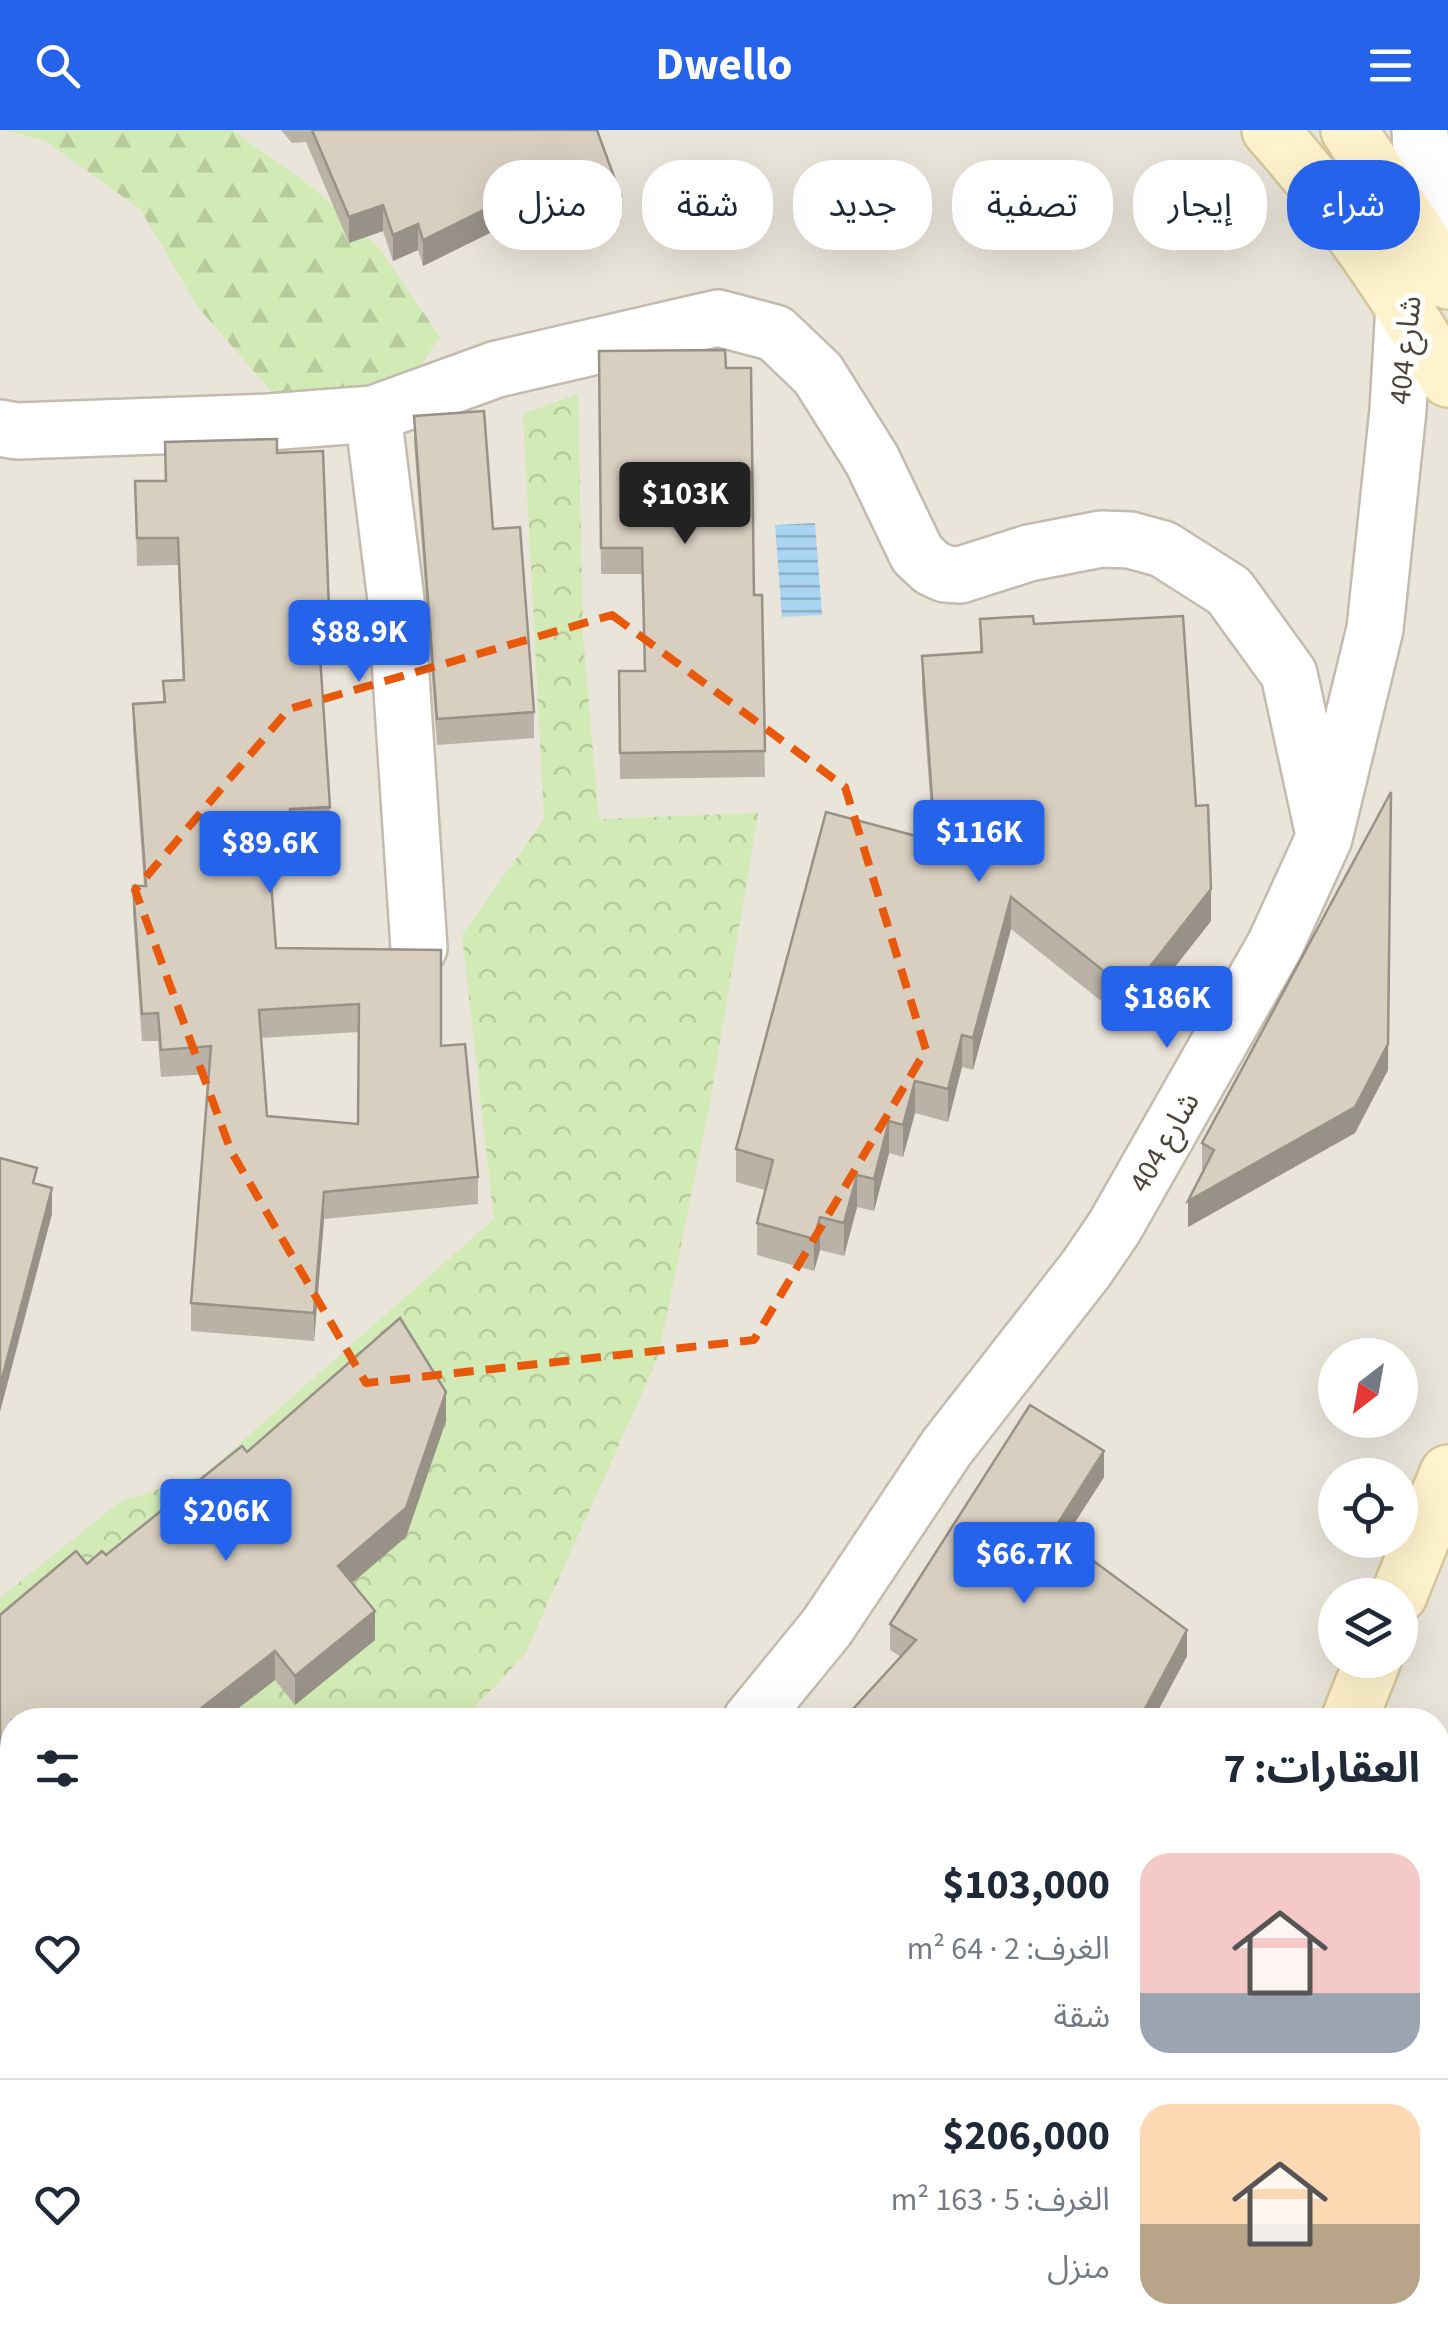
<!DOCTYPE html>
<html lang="ar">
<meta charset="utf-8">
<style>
:root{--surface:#fff;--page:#f6f6f7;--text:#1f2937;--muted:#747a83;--line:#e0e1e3;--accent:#2563eb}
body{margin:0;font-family:"Source Sans 3","Noto Sans Arabic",sans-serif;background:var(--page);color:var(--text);direction:rtl;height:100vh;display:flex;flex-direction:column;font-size:38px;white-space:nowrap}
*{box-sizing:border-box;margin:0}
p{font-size:32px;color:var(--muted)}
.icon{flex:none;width:55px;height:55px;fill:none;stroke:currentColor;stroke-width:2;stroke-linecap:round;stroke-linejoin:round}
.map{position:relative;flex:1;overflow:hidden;direction:ltr}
.sheet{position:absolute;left:0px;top:1578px;width:1450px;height:642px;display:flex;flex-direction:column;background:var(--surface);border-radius:40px 40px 0 0;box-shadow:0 10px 40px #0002;direction:rtl}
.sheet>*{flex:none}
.hud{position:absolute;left:30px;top:30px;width:1390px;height:90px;direction:rtl;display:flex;gap:20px}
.needle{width:65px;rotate:211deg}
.controls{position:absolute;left:1318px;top:1208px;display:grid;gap:20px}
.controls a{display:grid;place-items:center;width:100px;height:100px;border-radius:50%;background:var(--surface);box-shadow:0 10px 40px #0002;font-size:50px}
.price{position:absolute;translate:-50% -85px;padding:0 22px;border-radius:10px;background:var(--accent);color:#fff;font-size:32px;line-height:65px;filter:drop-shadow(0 2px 5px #0008)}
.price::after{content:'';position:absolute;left:50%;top:60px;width:30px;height:22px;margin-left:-15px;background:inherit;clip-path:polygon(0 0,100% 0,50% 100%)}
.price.selected{background:#222;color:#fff}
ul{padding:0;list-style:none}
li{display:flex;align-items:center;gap:30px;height:250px;padding:0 30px}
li+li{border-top:2px solid var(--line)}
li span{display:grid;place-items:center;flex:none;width:280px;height:200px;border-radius:30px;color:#555}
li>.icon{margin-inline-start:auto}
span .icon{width:120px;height:120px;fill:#fffc;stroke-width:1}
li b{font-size:42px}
h2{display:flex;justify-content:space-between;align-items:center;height:120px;padding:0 30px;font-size:42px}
.pill{padding:0 35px;border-radius:40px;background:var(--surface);box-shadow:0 10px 40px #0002;font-size:35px;line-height:90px}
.pill.selected{background:var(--accent);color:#fff}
header{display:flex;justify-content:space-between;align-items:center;height:130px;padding:0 30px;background:var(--accent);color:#fff;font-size:45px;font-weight:700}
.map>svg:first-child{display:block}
.residential{fill:#eae5da;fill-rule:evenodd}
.forest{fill:url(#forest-firs)}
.park{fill:url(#park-crowns)}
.water{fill:url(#water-rules)}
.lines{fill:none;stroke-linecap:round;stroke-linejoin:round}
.lane-casing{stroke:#c2bbae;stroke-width:32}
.street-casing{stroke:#c2bbae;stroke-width:60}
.secondary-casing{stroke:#d6c79b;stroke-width:60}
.lane{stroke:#fff;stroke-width:28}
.street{stroke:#fff;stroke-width:55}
.secondary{stroke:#fff3cd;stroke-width:55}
.wall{fill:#bab2a6;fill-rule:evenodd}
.shaded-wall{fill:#979187}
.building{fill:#d8cfc1;stroke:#979187;stroke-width:2.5;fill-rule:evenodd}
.marked{fill:none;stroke:#e8590c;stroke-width:8;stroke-dasharray:20 12;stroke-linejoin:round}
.labels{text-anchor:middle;stroke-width:10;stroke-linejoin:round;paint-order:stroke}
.street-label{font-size:30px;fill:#4b4439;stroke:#fff}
</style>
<header><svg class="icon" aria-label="menu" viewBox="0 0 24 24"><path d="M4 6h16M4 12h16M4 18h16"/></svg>Dwello<svg class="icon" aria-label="search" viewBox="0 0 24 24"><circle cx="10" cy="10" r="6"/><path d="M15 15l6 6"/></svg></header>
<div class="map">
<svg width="1448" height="2218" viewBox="0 0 1448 2218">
<defs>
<pattern id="forest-firs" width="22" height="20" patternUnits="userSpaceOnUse" patternTransform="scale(2.5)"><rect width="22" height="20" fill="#d2eab5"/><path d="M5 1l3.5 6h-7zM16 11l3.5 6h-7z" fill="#b6ca9c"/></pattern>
<pattern id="park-crowns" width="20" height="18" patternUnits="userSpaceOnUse" patternTransform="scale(2.5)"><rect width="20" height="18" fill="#d2eab5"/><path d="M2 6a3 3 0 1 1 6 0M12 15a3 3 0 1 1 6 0" fill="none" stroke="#b6ca9c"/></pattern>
<pattern id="water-rules" width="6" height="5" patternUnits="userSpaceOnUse" patternTransform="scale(2.5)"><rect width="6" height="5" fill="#a9d4f2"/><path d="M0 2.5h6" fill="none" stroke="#8caec5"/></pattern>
</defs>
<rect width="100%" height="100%" fill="#f6f3ec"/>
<!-- residential -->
<path class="residential" d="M0,0L45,11L140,79L197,176L379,118L311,56L232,0H1448V1661L1438,1673V1590H12V2208H1228L1226,2218H0ZM1335,1225H1400V1290H1335ZM1335,1345H1400V1410H1335ZM1335,1465H1400V1530H1335Z"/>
<!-- forest -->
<path class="forest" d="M1,0H232L311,56L379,118L440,207L378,295L272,262L197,176L140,79L45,11Z"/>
<!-- park -->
<path class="park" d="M578,264L583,507L599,689L758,683L709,977L658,1228L525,1524L463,1590H12V1946L0,1944V1468L120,1372L205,1344L494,1089L462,805L544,689L523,284Z"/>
<!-- water -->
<path class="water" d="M815,393L822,485L782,487L775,395Z"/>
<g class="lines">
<!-- lane casing -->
<g class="lane-casing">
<path id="lane" d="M0,2030L12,2014"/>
</g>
<!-- street casing -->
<g class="street-casing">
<g id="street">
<path d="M373,284L396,470L419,818"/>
<path d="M0,298L17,301L269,292L373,284L497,239L718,188L775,203L818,244L872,330L917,424L932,438L945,444L960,445L1029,423L1101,409L1130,410L1163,419L1229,461L1289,544L1322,696"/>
<path d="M751,1590L827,1497L947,1317L1086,1139L1114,1098L1275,815L1324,708L1375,499L1398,280L1404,175L1425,112L1420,0"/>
<path d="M1438,1675L1448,1677"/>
<path d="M0,1953L12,1955"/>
<path d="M368,2208L375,2218"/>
</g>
</g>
<!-- secondary casing -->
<g class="secondary-casing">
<g id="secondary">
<path d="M1270,0C1339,77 1395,160 1448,249"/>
<path d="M1349,0L1448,151"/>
<path d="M1399,1465L1448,1343"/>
<path d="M1349,1590L1373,1530"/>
<path d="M1153,2208L1154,2218"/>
</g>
</g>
<!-- lane -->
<use href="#lane" class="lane"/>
<!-- street -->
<use href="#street" class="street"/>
<!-- secondary -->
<use href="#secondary" class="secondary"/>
</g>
<!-- wall -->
<g class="wall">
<path d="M281,0H597L621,66V92L518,108L512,92L423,136L418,120L393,131L383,101L349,113L306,12L292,13Z"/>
<path d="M599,221L726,238L754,465H762L765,647L620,649L619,541H645L642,444H601Z"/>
<path d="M414,286L493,399L534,582V608L437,615L414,312Z"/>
<path d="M277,323L329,479V507H318L330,677V704L291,707V722L269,724L276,818L441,916L478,1047V1074L324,1089L314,1211L191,1201V1173L209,944L161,947L158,911H142L133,784V756H144L133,601V574L163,572V551L183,550L178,435L137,436L135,351H166ZM359,902L358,994L267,986L261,908Z"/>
<path d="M980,489L1034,494L1196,676L1211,791L1130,894L1011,799L973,940L962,937L948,992L915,983L903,1027L889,1023L874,1081L857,1077L844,1126L820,1120L814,1141L757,1125V1093L765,1060L736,1052V1019L933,710L922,558V526L980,522Z"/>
<path d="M1388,940L1355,1003L1188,1097L1204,1040L1202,1039V1013Z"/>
<path d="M446,1291L406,1407L352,1453L375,1510L295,1575L275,1550L223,1590H12V1765L6,1758L0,1485L87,1434L106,1425L247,1322Z"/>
<path d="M1104,1347L1064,1409L1187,1526L1153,1590H843L901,1527L890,1520V1494Z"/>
<path d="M1448,1756V1790L1444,1789V1770Z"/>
<path d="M12,2100V2154L0,2136V2108Z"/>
<path d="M49,2208H218L226,2218H57Z"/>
<path d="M423,2208H578V2218H431Z"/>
<path d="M782,2208H966L967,2218H791Z"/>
</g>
<!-- shaded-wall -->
<g class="shaded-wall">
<path d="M512,66V92L423,136V110Z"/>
<path d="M383,75V101L349,113V87Z"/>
<path d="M418,94V120L393,131V105Z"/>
<path d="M1391,662L1388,940L1355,1003L1188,1097V1071L1388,914Z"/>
<path d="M1211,759V791L1130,894V862Z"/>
<path d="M1011,767V799L973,940V908Z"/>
<path d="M962,905V937L948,992V959Z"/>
<path d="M915,951V983L903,1027V995Z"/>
<path d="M889,991V1023L874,1081V1049Z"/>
<path d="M857,1045V1077L844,1126V1093Z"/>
<path d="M52,1058V1084L0,1282V1256Z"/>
<path d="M324,1062V1089L314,1211V1183Z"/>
<path d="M820,1087V1120L814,1141V1109Z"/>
<path d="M446,1262V1291L406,1407L338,1465V1436Z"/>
<path d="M1104,1321V1347L1053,1427V1401Z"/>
<path d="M375,1481V1510L295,1575V1546Z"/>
<path d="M1187,1500V1526L1153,1590H1139Z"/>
<path d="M275,1521V1550L223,1590H195V1583Z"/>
<path d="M6,1729V1758L0,1763V1734Z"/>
<path d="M570,2208H578V2218H558Z"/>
</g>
<!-- building -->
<g class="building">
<path d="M312,0H597L621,66L518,82L512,66L423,110L418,94L393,105L383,75L349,87Z"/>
<path d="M725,220L726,238H751L754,465H762L765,621L620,623L619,541H645L642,418H601L599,221Z"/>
<path d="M484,281L493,399L520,397L534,582L437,589L414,286Z"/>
<path d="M277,309V323L323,321L329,479L317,480L330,677L290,679L291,694L267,697L276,818L441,820V916L465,914L478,1047L324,1062L314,1183L191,1173L211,916L161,920L158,883L142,884L133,756H146L133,574L165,572L163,551L184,550L178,408H137L135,351H166L165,312ZM359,874L358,994L267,986L259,880Z"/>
<path d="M1033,486L1034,494L1183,486L1196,676L1208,675L1211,759L1130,862L1011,767L973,908L962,905L948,959L915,951L903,995L889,991L874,1049L857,1045L844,1093L820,1087L814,1109L757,1093L773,1030L736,1019L826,682L935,711L922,526L982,522L980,489Z"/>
<path d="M1391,662L1388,914L1355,977L1188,1071L1214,1020L1202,1013Z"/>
<path d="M0,1028L37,1038L33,1053L52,1058L0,1256Z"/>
<path d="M400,1188L446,1262L406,1378L338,1436L375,1481L295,1546L275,1521L195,1583L201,1590H12V1736L6,1729L0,1734V1485L76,1421L87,1434L102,1421L106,1425L242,1316L247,1322Z"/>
<path d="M1030,1275L1104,1321L1053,1401L1187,1500L1139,1590H843L916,1510L890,1494Z"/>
<path d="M12,2100V2128L0,2110Z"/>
<path d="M67,2208H218L226,2218H74Z"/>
<path d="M445,2208H570L558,2218H453Z"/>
<path d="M803,2208H966L967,2218H811Z"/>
</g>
<!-- marked area -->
<path class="marked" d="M612,485L845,657L926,920L754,1210L366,1253L231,1021L135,760L289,579Z"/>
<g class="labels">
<!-- street labels -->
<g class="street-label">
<text transform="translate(1405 220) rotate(-84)" y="10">شارع 404</text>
<text transform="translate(1164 1012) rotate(-60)" y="10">شارع 404</text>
</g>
</g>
</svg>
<div class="controls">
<a><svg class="needle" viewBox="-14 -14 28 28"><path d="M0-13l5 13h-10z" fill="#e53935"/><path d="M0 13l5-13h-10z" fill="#747a83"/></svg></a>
<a><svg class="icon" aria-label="locate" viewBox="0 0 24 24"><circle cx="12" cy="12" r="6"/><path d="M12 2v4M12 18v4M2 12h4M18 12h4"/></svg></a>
<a><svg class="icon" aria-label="layers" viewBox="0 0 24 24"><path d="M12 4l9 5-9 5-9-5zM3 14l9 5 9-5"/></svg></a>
</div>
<b class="price selected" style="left:685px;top:417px">$103K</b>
<b class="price" style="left:359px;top:555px">$88.9K</b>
<b class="price" style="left:979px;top:755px">$116K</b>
<b class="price" style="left:270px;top:766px">$89.6K</b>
<b class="price" style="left:1167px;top:921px">$186K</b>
<b class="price" style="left:226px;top:1434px">$206K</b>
<b class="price" style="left:1024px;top:1477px">$66.7K</b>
<div class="hud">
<a class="pill selected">شراء</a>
<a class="pill">إيجار</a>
<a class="pill">تصفية</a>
<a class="pill">جديد</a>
<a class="pill">شقة</a>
<a class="pill">منزل</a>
</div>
<section class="sheet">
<h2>العقارات: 7<svg class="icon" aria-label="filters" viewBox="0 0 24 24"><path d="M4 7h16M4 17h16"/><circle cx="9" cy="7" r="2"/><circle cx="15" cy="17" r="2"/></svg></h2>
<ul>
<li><span style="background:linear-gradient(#f6c9c9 70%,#9aa5b1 0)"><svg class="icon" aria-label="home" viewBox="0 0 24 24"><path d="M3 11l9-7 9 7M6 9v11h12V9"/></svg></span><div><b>$103,000</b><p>الغرف: 2 · 64 m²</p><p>شقة</p></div><svg class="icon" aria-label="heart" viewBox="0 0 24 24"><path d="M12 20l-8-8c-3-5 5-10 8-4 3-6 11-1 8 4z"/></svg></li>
<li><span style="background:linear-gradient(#ffd9b3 60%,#b9a48a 0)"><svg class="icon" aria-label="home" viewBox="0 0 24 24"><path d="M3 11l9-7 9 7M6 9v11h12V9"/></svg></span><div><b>$206,000</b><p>الغرف: 5 · 163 m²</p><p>منزل</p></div><svg class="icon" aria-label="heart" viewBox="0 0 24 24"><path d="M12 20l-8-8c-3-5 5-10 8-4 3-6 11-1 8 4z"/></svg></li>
</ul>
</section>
</div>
